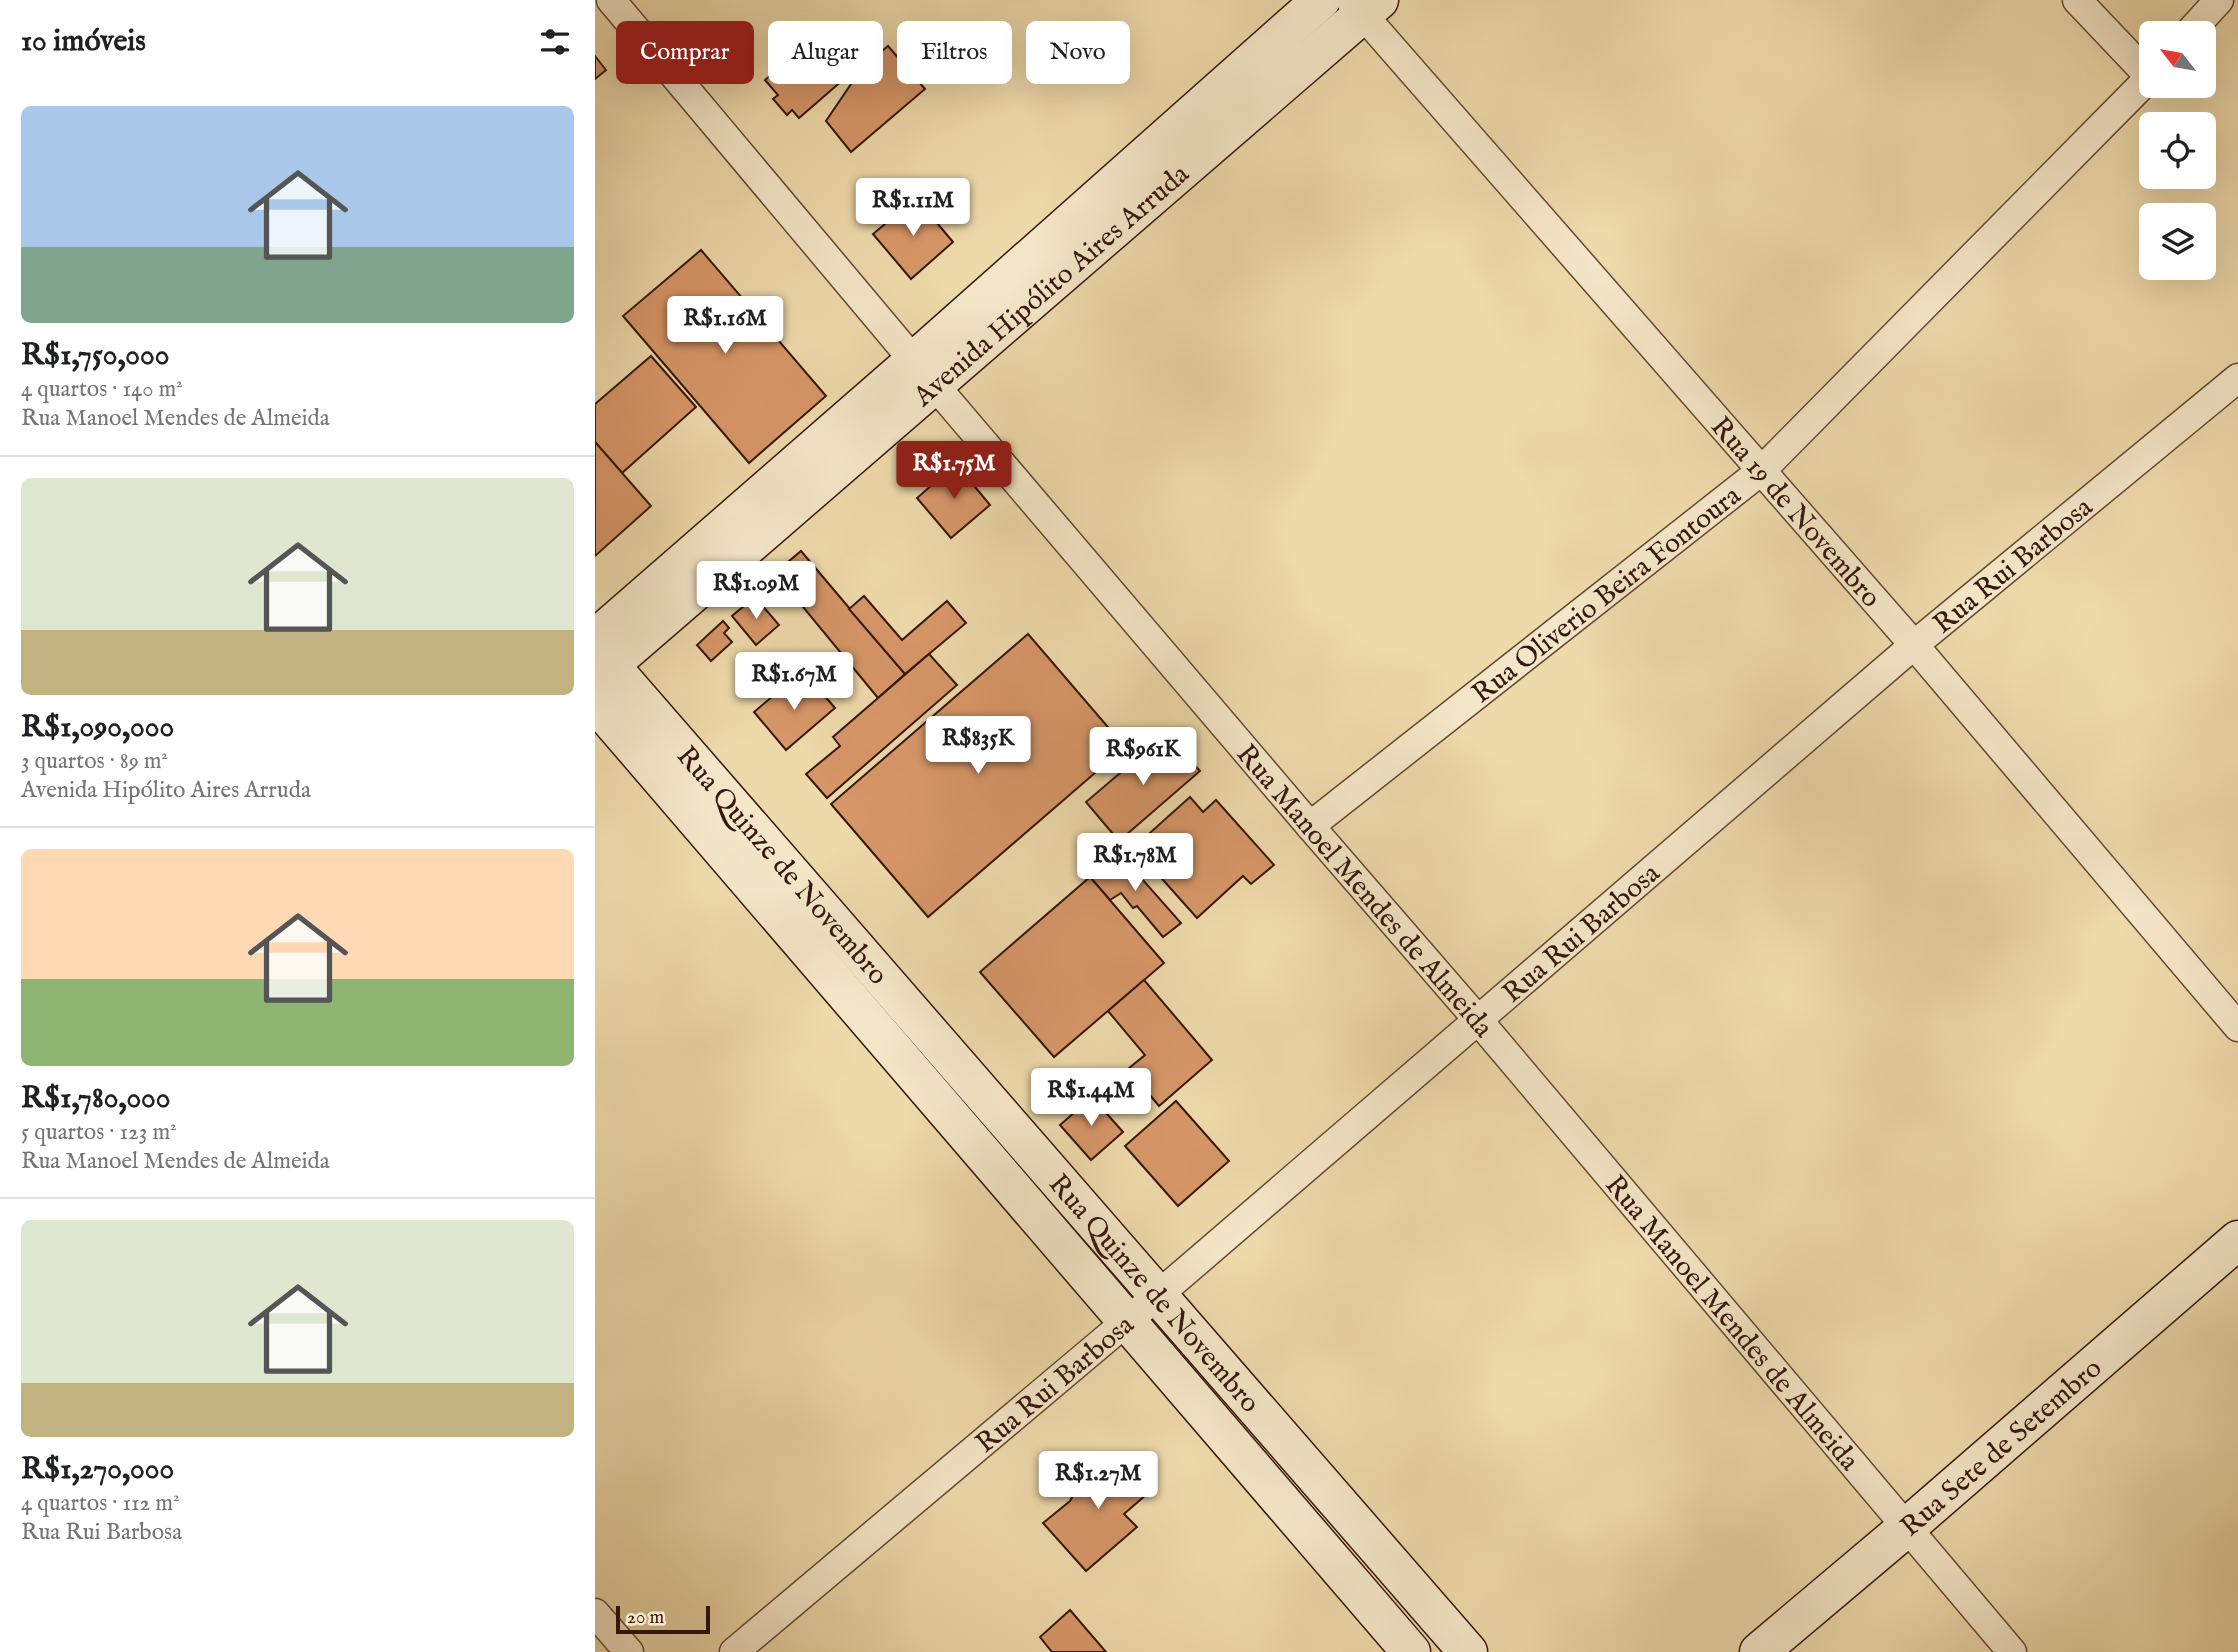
<!DOCTYPE html>
<html lang="pt">
<meta charset="utf-8">
<style>
:root{--surface:#fff;--page:#f2f2f2;--text:#202124;--muted:#757577;--line:#e0e0e0;--accent:#8f2418}
body{margin:0;font-family:"IM FELL English",serif;background:var(--page);color:var(--text);height:100vh;display:flex;flex-direction:column;font-size:26px;white-space:nowrap}
*{box-sizing:border-box;margin:0}
p{font-size:23px;color:var(--muted)}
.icon{flex:none;width:38px;height:38px;fill:none;stroke:currentColor;stroke-width:2;stroke-linecap:round;stroke-linejoin:round}
.map{position:relative;flex:1;overflow:hidden}
.side{display:flex;flex-direction:column;background:var(--surface);width:595px}
.side>*{flex:none}
.guide{position:absolute;left:21px;top:21px;width:665px;height:63px;display:flex;gap:14px}
.needle{width:46px;rotate:301deg}
.fabs{position:absolute;left:1544px;top:21px;display:grid;gap:14px}
.fabs a{display:grid;place-items:center;width:77px;height:77px;border-radius:10px;background:var(--surface);box-shadow:0 7px 28px #0002;font-size:35px}
.scale{position:absolute;left:21px;bottom:18px;width:94px;box-sizing:border-box;padding-left:7px;border:4px solid #35180d;border-top:0;font-size:19px;line-height:24px;white-space:nowrap;color:#35180d;-webkit-text-stroke:5px #f4e6c8;paint-order:stroke}
.price{position:absolute;translate:-50% -60px;padding:0 16px;border-radius:7px;background:#fff;color:#222;font-size:23px;line-height:46px;filter:drop-shadow(0 2px 4px #0008)}
.price::after{content:'';position:absolute;left:50%;top:42px;width:21px;height:16px;margin-left:-10px;background:inherit;clip-path:polygon(0 0,100% 0,50% 100%)}
.price.on{background:var(--accent);color:#fff}
ul{padding:0;list-style:none}
li{display:grid;align-content:center;gap:14px;height:371px;padding:0 21px}
li+li{border-top:2px solid var(--line)}
li span{display:grid;place-items:center;height:217px;border-radius:10px;color:#555}
li>.icon{margin-inline-start:auto}
span .icon{width:126px;height:126px;fill:#fffc;stroke-width:1}
li b{font-size:30px}
h2{display:flex;justify-content:space-between;align-items:center;height:84px;padding:0 21px;font-size:30px}
.pill{padding:0 24px;border-radius:10px;background:var(--surface);box-shadow:0 7px 28px #0002;font-size:24px;line-height:63px}
.pill.on{background:var(--accent);color:#fff}
main{display:flex;flex:1;min-height:0}
.map>svg:first-child{display:block}
.building{fill:#d79668;stroke:#35180d;stroke-width:2}
.lines{fill:none;stroke-linecap:round;stroke-linejoin:round}
.street-casing{stroke:#634834;stroke-width:31}
.secondary-casing{stroke:#35180d;stroke-width:41}
.street{stroke:#f4e6c8;stroke-width:28}
.secondary{stroke:#f4e6c8;stroke-width:38}
.labels{text-anchor:middle;stroke-width:7;stroke-linejoin:round;paint-order:stroke}
.street-label{font-size:28px;fill:#35180d;stroke:#f4e6c8}
</style>
<main>
<section class="side">
<h2>10 imóveis<svg class="icon" aria-label="filters" viewBox="0 0 24 24"><path d="M4 7h16M4 17h16"/><circle cx="9" cy="7" r="2"/><circle cx="15" cy="17" r="2"/></svg></h2>
<ul>
<li><span style="background:linear-gradient(#a9c7e8 65%,#7fa58c 0)"><svg class="icon" aria-label="home" viewBox="0 0 24 24"><path d="M3 11l9-7 9 7M6 9v11h12V9"/></svg></span><div><b>R$1,750,000</b><p>4 quartos · 140 m²</p><p>Rua Manoel Mendes de Almeida</p></div></li>
<li><span style="background:linear-gradient(#dfe7d0 70%,#c2b280 0)"><svg class="icon" aria-label="home" viewBox="0 0 24 24"><path d="M3 11l9-7 9 7M6 9v11h12V9"/></svg></span><div><b>R$1,090,000</b><p>3 quartos · 89 m²</p><p>Avenida Hipólito Aires Arruda</p></div></li>
<li><span style="background:linear-gradient(#ffd9b3 60%,#8fb573 0)"><svg class="icon" aria-label="home" viewBox="0 0 24 24"><path d="M3 11l9-7 9 7M6 9v11h12V9"/></svg></span><div><b>R$1,780,000</b><p>5 quartos · 123 m²</p><p>Rua Manoel Mendes de Almeida</p></div></li>
<li><span style="background:linear-gradient(#dfe7d0 75%,#c2b280 0)"><svg class="icon" aria-label="home" viewBox="0 0 24 24"><path d="M3 11l9-7 9 7M6 9v11h12V9"/></svg></span><div><b>R$1,270,000</b><p>4 quartos · 112 m²</p><p>Rua Rui Barbosa</p></div></li>
</ul>
</section>
<div class="map">
<svg width="1643" height="1652" viewBox="0 0 1643 1652">
<rect width="100%" height="100%" fill="#eed9aa"/>
<filter id="stains"><feTurbulence type="fractalNoise" baseFrequency=".00286" numOctaves="4"/><feColorMatrix values="0 0 0 0 .2 0 0 0 0 .09 0 0 0 0 .02 0 0 0 .5 -.17"/></filter>
<radialGradient id="worn" r=".72"><stop offset=".6" stop-color="#630" stop-opacity="0"/><stop offset="1" stop-color="#630" stop-opacity=".3"/></radialGradient>
<!-- building -->
<g class="building">
<path d="M223,35L256,73L204,118L197,110L192,115L178,99L183,95L170,80Z"/>
<path d="M293,46L330,89L256,152L231,121L256,84L253,80Z"/>
<path d="M0,56L11,70L0,79Z"/>
<path d="M321,198L358,242L316,279L278,234Z"/>
<path d="M106,250L231,396L154,463L28,316Z"/>
<path d="M56,356L101,407L27,473L0,442V404Z"/>
<path d="M0,442L56,506L0,556Z"/>
<path d="M361,464L395,505L356,538L322,498Z"/>
<path d="M206,551L310,674L283,698L180,573Z"/>
<path d="M269,596L307,640L352,601L371,623L310,674L254,609Z"/>
<path d="M160,597L184,625L161,645L137,616Z"/>
<path d="M128,621L134,628L129,633L137,642L116,661L102,645Z"/>
<path d="M433,634L530,747L333,917L236,804Z"/>
<path d="M334,654L362,685L232,798L211,774L245,746L238,737Z"/>
<path d="M214,678L240,708L191,750L159,712L191,685L197,693Z"/>
<path d="M572,733L605,771L524,841L491,802Z"/>
<path d="M595,797L608,812L621,800L679,865L656,884L648,876L602,918L552,862L560,854L547,840Z"/>
<path d="M524,853L586,923L568,937L542,906L538,908L526,893L515,900L495,877Z"/>
<path d="M495,877L569,963L459,1057L385,972Z"/>
<path d="M549,980L617,1060L564,1106L533,1069L550,1055L513,1011Z"/>
<path d="M497,1097L528,1132L496,1160L465,1125Z"/>
<path d="M581,1101L634,1161L583,1206L530,1146Z"/>
<path d="M501,1454L523,1457L533,1467L553,1493L529,1514L542,1527L491,1571L448,1523L475,1501Z"/>
<path d="M475,1610L511,1652H457L445,1637Z"/>
</g>
<g class="lines">
<!-- street casing -->
<g class="street-casing">
<g id="street">
<path id="s1" d="M16,0L319,361L715,826L883,1020L1417,1652"/>
<path id="s2" d="M755,0L1319,645L1643,1027"/>
<path d="M1482,0L1555,77"/>
<path d="M1594,33L1624,0"/>
<path id="s3" d="M715,826L1166,471L1556,76"/>
<path d="M0,1613L34,1652"/>
<path id="s4" d="M139,1652L562,1296L1319,645L1643,378"/>
</g>
</g>
<!-- secondary casing -->
<g class="secondary-casing">
<g id="secondary">
<path d="M0,639L319,361L726,0"/>
<path id="s5" d="M0,648L873,1652"/>
<path id="s6" d="M0,678L784,0"/>
<path d="M0,702L816,1652"/>
<path id="s7" d="M1164,1652L1311,1528L1643,1240"/>
</g>
</g>
<!-- street -->
<use href="#street" class="street"/>
<!-- secondary -->
<use href="#secondary" class="secondary"/>
</g>
<g class="labels">
<!-- street labels -->
<g class="street-label">
<text dy="10" stroke="none"><textPath href="#s6" startOffset="602">Avenida Hipólito Aires Arruda</textPath></text>
<text dy="10" stroke="none"><textPath href="#s2" startOffset="679">Rua 19 de Novembro</textPath></text>
<text dy="10" stroke="none"><textPath href="#s4" startOffset="1678">Rua Rui Barbosa</textPath></text>
<text dy="10" stroke="none"><textPath href="#s3" startOffset="376">Rua Oliverio Beira Fontoura</textPath></text>
<text dy="10" stroke="none"><textPath href="#s5" startOffset="287">Rua Quinze de Novembro</textPath></text>
<text dy="10" stroke="none"><textPath href="#s1" startOffset="1167">Rua Manoel Mendes de Almeida</textPath></text>
<text dy="10" stroke="none"><textPath href="#s4" startOffset="1111">Rua Rui Barbosa</textPath></text>
<text dy="10" stroke="none"><textPath href="#s5" startOffset="854">Rua Quinze de Novembro</textPath></text>
<text dy="10" stroke="none"><textPath href="#s1" startOffset="1734">Rua Manoel Mendes de Almeida</textPath></text>
<text dy="10" stroke="none"><textPath href="#s4" startOffset="418">Rua Rui Barbosa</textPath></text>
<text dy="10" stroke="none"><textPath href="#s7" startOffset="317">Rua Sete de Setembro</textPath></text>
</g>
</g>
<rect width="100%" height="100%" filter="url(#stains)"/>
<rect width="100%" height="100%" fill="url(#worn)"/>
</svg>
<div class="fabs">
<a><svg class="needle" viewBox="-14 -14 28 28"><path d="M0-13l5 13h-10z" fill="#e53935"/><path d="M0 13l5-13h-10z" fill="#757577"/></svg></a>
<a><svg class="icon" aria-label="locate" viewBox="0 0 24 24"><circle cx="12" cy="12" r="6"/><path d="M12 2v4M12 18v4M2 12h4M18 12h4"/></svg></a>
<a><svg class="icon" aria-label="layers" viewBox="0 0 24 24"><path d="M12 4l9 5-9 5-9-5zM3 14l9 5 9-5"/></svg></a>
</div>
<div class="scale">20 m</div>
<b class="price" style="left:318px;top:238px">R$1.11M</b>
<b class="price" style="left:130px;top:356px">R$1.16M</b>
<b class="price on" style="left:359px;top:501px">R$1.75M</b>
<b class="price" style="left:161px;top:621px">R$1.09M</b>
<b class="price" style="left:199px;top:712px">R$1.67M</b>
<b class="price" style="left:383px;top:776px">R$835K</b>
<b class="price" style="left:548px;top:787px">R$961K</b>
<b class="price" style="left:540px;top:893px">R$1.78M</b>
<b class="price" style="left:496px;top:1128px">R$1.44M</b>
<b class="price" style="left:503px;top:1511px">R$1.27M</b>
<div class="guide">
<a class="pill on">Comprar</a>
<a class="pill">Alugar</a>
<a class="pill">Filtros</a>
<a class="pill">Novo</a>
</div>
</div>
</main>
